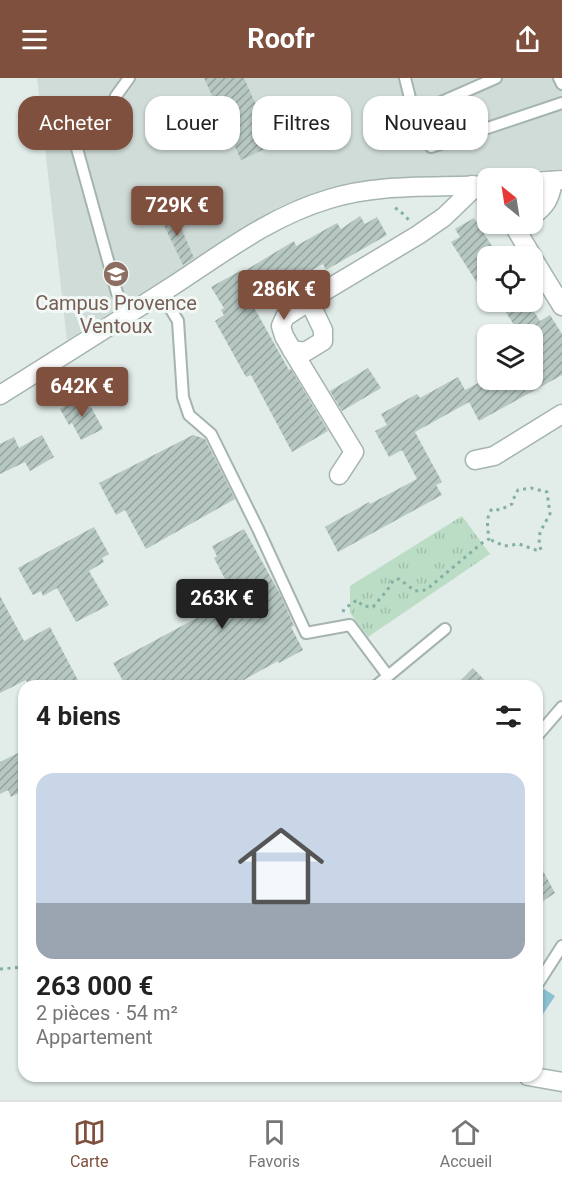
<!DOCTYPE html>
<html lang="fr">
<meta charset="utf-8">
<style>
:root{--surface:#fff;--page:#f6f6f6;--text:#222;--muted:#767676;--line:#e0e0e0;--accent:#7e503d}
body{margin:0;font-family:Roboto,sans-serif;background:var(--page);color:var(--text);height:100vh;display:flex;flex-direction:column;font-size:22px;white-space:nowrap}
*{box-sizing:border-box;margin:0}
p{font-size:20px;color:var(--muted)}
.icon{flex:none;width:33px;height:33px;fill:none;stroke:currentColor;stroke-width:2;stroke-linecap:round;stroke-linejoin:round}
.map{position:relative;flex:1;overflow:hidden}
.sheet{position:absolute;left:18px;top:602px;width:525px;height:402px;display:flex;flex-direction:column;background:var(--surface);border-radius:18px;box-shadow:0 2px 4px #0004}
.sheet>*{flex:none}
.hud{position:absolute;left:18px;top:18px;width:526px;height:54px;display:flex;gap:12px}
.needle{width:39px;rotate:330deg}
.controls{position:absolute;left:477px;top:90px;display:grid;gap:12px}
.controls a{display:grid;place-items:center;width:66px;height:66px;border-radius:12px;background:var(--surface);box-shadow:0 2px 4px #0004;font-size:30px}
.price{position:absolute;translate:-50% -51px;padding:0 14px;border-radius:6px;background:var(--accent);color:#fff;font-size:20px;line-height:39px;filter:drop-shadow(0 2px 3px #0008)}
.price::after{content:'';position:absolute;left:50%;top:36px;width:18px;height:14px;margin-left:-9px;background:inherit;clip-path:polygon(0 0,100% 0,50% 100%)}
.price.selected{background:#222;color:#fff}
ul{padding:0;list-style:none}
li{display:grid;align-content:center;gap:12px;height:318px;padding:0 18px}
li+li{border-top:2px solid var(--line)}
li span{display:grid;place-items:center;height:186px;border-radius:18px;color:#555}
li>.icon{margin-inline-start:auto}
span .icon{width:108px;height:108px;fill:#fffc;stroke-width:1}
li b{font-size:26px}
h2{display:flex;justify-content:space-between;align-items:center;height:72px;padding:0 18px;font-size:26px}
.chip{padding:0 21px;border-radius:18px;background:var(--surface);box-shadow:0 2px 4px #0004;font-size:21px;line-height:54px}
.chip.selected{background:var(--accent);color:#fff}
header{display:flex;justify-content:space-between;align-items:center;height:78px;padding:0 18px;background:var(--accent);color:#fff;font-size:27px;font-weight:700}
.tab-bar{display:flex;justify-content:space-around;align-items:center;height:84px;border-top:2px solid var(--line);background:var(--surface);font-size:16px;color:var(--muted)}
.tab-bar a{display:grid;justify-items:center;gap:3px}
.tab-bar .selected{color:var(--accent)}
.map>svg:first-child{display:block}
.built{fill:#d0dcd7}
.park{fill:url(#park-tufts)}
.water{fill:url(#water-ripples)}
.building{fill:url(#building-hatch)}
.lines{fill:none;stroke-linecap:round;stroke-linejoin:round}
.lane-casing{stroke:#a5b4af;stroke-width:14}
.street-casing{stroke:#a5b4af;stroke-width:21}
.path{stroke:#83afa4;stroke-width:3;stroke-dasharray:3 4.5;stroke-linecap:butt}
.lane{stroke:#fff;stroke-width:10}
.street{stroke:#fff;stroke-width:18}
.labels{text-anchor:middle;stroke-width:6;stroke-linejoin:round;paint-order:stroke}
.education-label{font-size:20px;fill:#785e54;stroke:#f2f8f6}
</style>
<header><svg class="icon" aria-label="menu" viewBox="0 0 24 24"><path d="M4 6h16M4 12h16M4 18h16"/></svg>Roofr<svg class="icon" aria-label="share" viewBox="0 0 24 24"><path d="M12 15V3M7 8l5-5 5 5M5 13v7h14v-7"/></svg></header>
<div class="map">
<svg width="562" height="1022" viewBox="0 0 562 1022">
<defs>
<pattern id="park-tufts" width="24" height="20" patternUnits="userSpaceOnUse" patternTransform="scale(1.5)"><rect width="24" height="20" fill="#bbddc6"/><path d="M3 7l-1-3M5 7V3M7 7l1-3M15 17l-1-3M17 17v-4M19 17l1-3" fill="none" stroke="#a0bfab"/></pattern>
<pattern id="water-ripples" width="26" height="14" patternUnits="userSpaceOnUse" patternTransform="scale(1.5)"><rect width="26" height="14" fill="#8bc1d0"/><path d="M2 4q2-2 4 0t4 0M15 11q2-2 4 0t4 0" fill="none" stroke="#719eaa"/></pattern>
<pattern id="building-hatch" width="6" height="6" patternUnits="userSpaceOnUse" patternTransform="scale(1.5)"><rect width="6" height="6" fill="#b7c7c1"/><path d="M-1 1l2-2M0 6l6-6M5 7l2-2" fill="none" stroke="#94a39e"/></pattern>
</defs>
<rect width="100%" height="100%" fill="#e2ece8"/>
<!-- built -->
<path class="built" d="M37,0H562V91L356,106L314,115L277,130L67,262Z"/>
<!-- park -->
<path class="park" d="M462,438L490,476L368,559L350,535V508Z"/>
<!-- water -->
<path class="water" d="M544,911L555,918L541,939L537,937V920Z"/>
<!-- building -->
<g class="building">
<path d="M204,0H244L274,67L241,82Z"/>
<path d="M174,133L194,180L183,187L160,139Z"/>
<path d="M360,138L365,146L377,139L387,157L326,192L323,186L252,226L289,292L291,291L328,353L292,374L251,297L246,299L215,243L224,237L221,232L224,230L211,209L240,193L241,195L294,163L296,168L337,145L341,151Z"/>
<path d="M474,140L492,168L485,173L488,177V222L451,164L460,159L455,151Z"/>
<path d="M499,224H528L540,243L520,256Z"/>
<path d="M550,237L562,256V297L479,343L469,324L415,354L442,404L436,407L442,417L338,474L325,449L369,424L370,426L417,401L402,372L389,379L375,353L387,347L381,336L417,316L420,320L458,299L465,312L484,302H532V248Z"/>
<path d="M368,290L381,310L342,333L330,313Z"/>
<path d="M82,319L89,330L91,329L103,351L81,362L72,345L69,347L60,331Z"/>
<path d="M42,357L54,379L30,393L25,384L0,396V366L14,359L19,370Z"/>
<path d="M193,357L205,361L235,421L146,471L125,432L116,437L99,405Z"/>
<path d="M94,449L109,476L102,480L104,484L89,493L109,527L76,544L57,510L43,518L41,513L33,517L18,490Z"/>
<path d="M244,451L281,518L294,548L291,549L303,572L279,585L278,583L233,608H126L113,585L219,528L210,511L226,503L214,480L217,478L212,468Z"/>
<path d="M0,518L24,563L50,549L81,608H29L26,602L0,615Z"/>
<path d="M473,590L490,608H455Z"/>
<path d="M24,672V712L11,719L8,712L0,716V684Z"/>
<path d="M537,782L555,815L537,827Z"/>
</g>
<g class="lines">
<!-- lane casing -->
<g class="lane-casing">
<g id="lane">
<path d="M129,0L116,18L108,36L73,56L117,215L130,235"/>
<path d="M405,0L414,36"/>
<path d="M496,0L414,36L431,69L562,25"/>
<path d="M559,0L562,6"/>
<path d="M161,215L178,243L183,319L189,337L211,356L258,451L306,555L350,547L388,598"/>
<path d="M376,608L445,551"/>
<path d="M537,658L562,629"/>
<path d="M537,907L562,868"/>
</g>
</g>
<!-- street casing -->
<g class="street-casing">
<g id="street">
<path d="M532,104L562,102"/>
<path d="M532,138C547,127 550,120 553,103"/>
<path d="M513,146L532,178"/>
<path d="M532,179L562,228"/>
<path d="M309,223L323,252V263L305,274L292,272L284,258L281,248L285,239L328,211L418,157L444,139L470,114L472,107"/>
<path d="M292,272L354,374L339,397"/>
<path d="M0,317C58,281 116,244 174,207C223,175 271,138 329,121C380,105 435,110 488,107"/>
<path d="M475,382L494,378L562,336"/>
<path d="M528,998L562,1004"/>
</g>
</g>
<!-- path -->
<g class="path">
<path d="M395,130L399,132L410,143"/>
<path d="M343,534L344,531L357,522L363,528L373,529C380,520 389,512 393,502L399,501L415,513L426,512L482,465L489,461C488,451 485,440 492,431L500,432L512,426L515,417L518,412L531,410L547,414L550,436L540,454L539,466L541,472H536L519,466L504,468L489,461"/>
<path d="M0,891L24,889"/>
</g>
<!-- lane -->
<use href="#lane" class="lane"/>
<!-- street -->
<use href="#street" class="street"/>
</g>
<!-- icons -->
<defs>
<g id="school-disc" transform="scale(1.35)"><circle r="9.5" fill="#8d6e63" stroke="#f2f8f6"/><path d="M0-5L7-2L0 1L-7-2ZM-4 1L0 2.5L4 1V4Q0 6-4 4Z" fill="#fff"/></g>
</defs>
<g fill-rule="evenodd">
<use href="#school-disc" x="116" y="196"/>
</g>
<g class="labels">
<!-- education labels -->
<g class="education-label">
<text x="116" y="232">Campus Provence<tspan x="116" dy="23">Ventoux</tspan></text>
</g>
</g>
</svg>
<div class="controls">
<a><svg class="needle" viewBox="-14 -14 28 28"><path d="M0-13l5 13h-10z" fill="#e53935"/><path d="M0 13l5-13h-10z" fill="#767676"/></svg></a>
<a><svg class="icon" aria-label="locate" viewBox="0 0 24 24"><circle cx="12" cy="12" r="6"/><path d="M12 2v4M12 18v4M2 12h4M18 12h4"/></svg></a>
<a><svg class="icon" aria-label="layers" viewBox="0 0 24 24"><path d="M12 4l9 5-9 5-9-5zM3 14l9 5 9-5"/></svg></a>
</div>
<b class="price" style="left:177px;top:159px">729K €</b>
<b class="price" style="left:284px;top:243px">286K €</b>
<b class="price" style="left:82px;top:340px">642K €</b>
<b class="price selected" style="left:222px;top:552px">263K €</b>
<div class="hud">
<a class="chip selected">Acheter</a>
<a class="chip">Louer</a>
<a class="chip">Filtres</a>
<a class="chip">Nouveau</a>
</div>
<section class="sheet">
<h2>4 biens<svg class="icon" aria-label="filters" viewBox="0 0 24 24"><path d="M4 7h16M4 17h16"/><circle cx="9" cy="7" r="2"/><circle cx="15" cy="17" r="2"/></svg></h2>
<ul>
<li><span style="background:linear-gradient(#c9d6e8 70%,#9aa5b1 0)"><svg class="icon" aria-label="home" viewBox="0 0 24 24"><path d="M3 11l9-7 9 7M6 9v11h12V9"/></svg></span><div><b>263 000 €</b><p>2 pièces · 54 m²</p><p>Appartement</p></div></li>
</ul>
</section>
</div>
<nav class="tab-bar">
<a class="selected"><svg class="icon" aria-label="map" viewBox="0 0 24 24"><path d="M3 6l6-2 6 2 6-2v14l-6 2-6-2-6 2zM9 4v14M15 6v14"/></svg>Carte</a>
<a><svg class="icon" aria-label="saved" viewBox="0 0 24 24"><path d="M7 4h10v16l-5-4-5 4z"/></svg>Favoris</a>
<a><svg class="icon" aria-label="home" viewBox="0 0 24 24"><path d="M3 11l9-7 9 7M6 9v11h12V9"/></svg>Accueil</a>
</nav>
